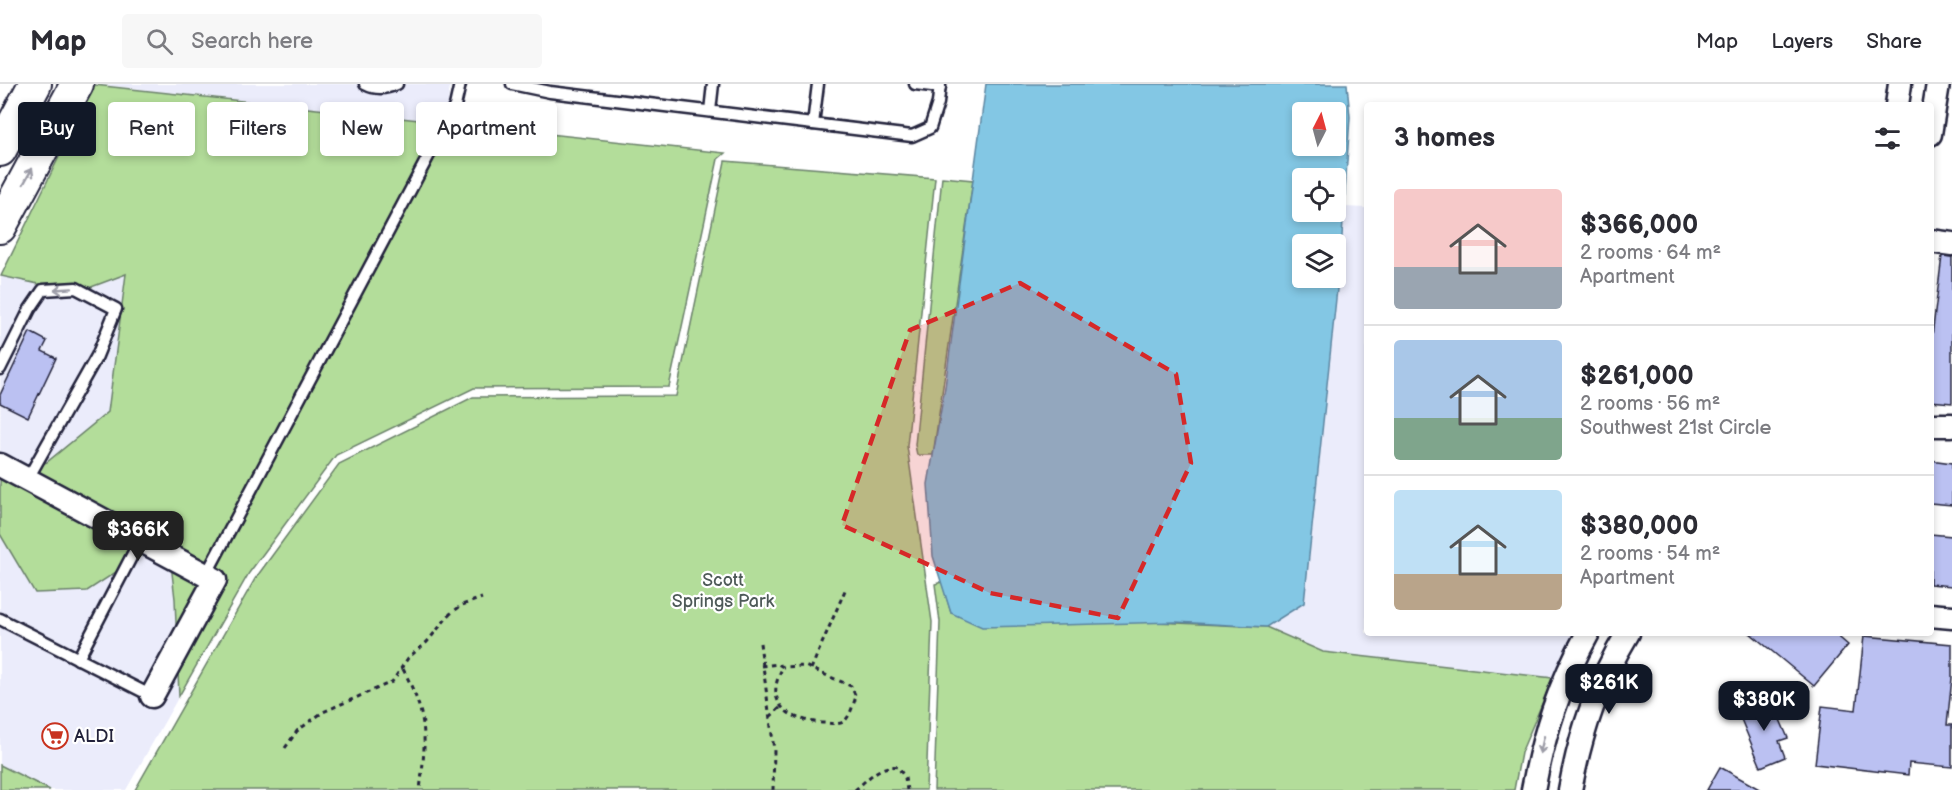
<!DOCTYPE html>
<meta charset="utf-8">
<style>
:root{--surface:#fff;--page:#f7f7f7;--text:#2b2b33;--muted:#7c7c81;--line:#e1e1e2;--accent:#111827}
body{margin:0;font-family:"Balsamiq Sans",sans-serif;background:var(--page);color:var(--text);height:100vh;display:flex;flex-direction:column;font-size:22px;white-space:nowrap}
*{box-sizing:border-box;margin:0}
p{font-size:20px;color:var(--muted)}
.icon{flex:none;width:33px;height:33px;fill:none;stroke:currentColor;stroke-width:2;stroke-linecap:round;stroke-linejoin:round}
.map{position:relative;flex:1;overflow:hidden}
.drawer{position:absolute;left:1364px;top:18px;width:570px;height:534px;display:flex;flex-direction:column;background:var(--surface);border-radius:6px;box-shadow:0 3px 9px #0003}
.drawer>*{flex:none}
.banner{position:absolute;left:18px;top:18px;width:570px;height:54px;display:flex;gap:12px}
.needle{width:39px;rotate:6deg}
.fabs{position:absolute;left:1292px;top:18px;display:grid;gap:12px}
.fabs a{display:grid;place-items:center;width:54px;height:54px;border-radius:6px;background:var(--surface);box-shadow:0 3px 9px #0003;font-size:30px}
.price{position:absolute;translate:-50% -51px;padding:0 14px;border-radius:12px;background:var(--accent);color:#fff;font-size:20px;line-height:39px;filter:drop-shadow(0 2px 3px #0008)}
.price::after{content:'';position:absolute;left:50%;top:36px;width:18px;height:14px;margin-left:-9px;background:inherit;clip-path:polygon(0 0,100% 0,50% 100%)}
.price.on{background:#222;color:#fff}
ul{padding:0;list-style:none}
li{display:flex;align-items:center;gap:18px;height:150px;padding:0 30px}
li+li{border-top:2px solid var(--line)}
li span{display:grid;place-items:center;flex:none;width:168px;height:120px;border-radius:6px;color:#555}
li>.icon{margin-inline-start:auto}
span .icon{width:72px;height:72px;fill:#fffc;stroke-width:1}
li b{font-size:26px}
h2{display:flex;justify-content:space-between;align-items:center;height:72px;padding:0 30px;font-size:26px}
.pill{padding:0 21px;border-radius:6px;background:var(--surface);box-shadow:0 3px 9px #0003;font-size:21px;line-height:54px}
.pill.on{background:var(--accent);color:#fff}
header{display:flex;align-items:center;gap:36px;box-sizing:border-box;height:84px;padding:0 30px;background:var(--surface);border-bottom:2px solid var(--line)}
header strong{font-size:28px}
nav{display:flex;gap:33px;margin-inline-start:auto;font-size:21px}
.search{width:420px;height:54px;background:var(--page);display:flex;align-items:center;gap:15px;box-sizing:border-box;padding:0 21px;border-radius:6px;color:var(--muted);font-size:22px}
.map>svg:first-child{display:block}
.built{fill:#ebecfb}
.green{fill:#b3dd9a;stroke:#6a806a;stroke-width:1.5}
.water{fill:#83c7e4;stroke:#5c85a0;stroke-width:1.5;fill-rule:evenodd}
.building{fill:#bbc1f2;stroke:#22223b;stroke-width:1.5}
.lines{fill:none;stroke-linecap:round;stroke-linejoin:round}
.service-casing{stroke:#22223b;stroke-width:15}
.minor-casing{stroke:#22223b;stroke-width:27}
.secondary-casing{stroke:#22223b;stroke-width:36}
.path{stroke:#22223b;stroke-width:3;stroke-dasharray:4.5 4.5;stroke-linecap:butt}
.service{stroke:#fff;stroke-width:10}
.minor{stroke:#fff;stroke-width:22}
.secondary{stroke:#fff;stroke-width:32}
.oneway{stroke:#9c9ca7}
.marked{fill:#d62828;fill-opacity:0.2;stroke:#d62828;stroke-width:4.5;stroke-dasharray:12 8;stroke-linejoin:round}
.labels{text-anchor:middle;stroke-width:4.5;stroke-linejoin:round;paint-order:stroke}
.park-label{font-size:18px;fill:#4e5a58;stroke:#fff}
.poi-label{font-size:18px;fill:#22223b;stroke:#fff;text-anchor:start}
</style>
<header>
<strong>Map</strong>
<div class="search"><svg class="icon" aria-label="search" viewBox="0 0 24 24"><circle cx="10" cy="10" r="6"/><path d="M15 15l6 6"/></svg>Search here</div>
<nav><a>Map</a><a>Layers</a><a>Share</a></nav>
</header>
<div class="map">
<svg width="1952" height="706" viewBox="0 0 1952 706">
<rect width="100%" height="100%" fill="#fff"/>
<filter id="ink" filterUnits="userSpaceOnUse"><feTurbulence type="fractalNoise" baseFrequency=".0167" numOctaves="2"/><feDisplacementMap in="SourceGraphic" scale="12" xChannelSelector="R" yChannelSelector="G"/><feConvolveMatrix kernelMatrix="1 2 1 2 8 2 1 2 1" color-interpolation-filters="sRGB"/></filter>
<g filter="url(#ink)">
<!-- built -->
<g class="built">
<path d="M94,0H450L446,39Z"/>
<path d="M1344,123L1366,124V549H1574L1553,594L1323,568L1266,543L1304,519Z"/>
<path d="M126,190L108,328L47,378L0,394L1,192L43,201Z"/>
<path d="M0,450L35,509L87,507L168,454L175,515L179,612L126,706H50L0,681Z"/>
</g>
<!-- green -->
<g class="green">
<path d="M94,1L725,69L718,75L669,303L474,304L336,371L249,489L179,612L175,515L168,454L87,507L35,509L0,450V394L47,378L108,328L126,190L86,205L43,201L1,192Z"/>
<path d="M725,77L935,94L907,362L932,538L926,706H135L255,495L339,380L473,313L676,312Z"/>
<path d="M942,93L973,96L933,371H917L915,361Z"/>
<path d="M942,498L951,529L1266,543L1323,568L1553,594L1521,669L1514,706H934L940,538L935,500Z"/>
<path d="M0,681L50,706H0Z"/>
</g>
<!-- water -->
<path class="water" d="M986,0H1347L1350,33L1341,167L1304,519L1266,543L1176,538L982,543L951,529L933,472L928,400L945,303ZM1302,28H1335V62H1302ZM1302,94H1335V128H1302ZM1302,160H1335V194H1302Z"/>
<!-- building -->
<g class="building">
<path d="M1942,172L1952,173V319L1930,317V268Z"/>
<path d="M30,248L47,257L42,267L56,274L28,333L0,319V311Z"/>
<path d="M1930,376L1952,379V421L1930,419Z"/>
<path d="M1930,450L1952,452V502L1930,500Z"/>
<path d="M1750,549H1834L1848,561L1814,602Z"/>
<path d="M1864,552L1952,560V594L1947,641H1952V683L1909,679L1908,691L1815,680L1822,622L1856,626Z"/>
<path d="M1771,615L1788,654L1779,657L1785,673L1761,683L1738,628Z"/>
<path d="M1720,683L1761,706H1707Z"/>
</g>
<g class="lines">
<!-- service casing -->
<g class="service-casing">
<g id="service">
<path d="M365,0C376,6 386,5 397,0"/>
<path d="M512,0L550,8L912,52L930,44L938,19L940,0"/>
<path d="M915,0L940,3"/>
<path d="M710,27L713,0"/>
<path d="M813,40L818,0"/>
<path d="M0,285L30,225L43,206L76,204L116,225L97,272L27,396"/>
<path d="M206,491L455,22L460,0"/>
<path d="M0,535L152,612"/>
<path d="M78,575L140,456"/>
</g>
</g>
<!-- minor casing -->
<g class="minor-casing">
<g id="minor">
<path d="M1897,21L1900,0"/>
<path d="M1930,50L1938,0"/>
<path d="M1930,157L1952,160"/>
<path d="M1930,341H1952"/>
<path d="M0,381L215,496L152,612"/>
<path d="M1930,531L1952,533"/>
<path d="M1533,706C1544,648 1559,601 1588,549"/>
<path d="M1570,706C1581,647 1597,600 1628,549"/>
</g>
</g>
<!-- secondary casing -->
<g class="secondary-casing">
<g id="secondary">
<path d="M0,66L35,0"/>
<path d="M0,143L77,0"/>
</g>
</g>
<!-- path -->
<g class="path">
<path d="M760,559L774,666L773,706"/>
<path d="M761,582L778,580L783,583C762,620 790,637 824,639C830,639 838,641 843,638C850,634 853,620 856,613L851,602L805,582L783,583"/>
<path d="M403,585C429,635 426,653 420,706"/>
<path d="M811,585L846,504"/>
<path d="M770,633L781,623"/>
<path d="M285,664L297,647L323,628L392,598L408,574L427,558L450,530L462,521L482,514"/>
<path d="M855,706C868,695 880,680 898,683L905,694L907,706"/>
</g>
<!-- service -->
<use href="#service" class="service"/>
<!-- minor -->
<use href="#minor" class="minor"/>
<!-- secondary -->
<use href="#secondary" class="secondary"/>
</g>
<!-- one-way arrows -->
<defs><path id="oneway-shaft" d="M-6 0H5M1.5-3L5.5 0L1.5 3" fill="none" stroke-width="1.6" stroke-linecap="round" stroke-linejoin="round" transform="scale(1.5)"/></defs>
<g class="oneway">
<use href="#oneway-shaft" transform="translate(28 92) rotate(-61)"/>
<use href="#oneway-shaft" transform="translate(63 205) rotate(176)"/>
<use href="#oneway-shaft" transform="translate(1542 661) rotate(103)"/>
</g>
</g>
<!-- marked area -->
<path class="marked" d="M1020,199L1176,290L1191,379L1118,534L990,509L842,441L910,246Z"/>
<!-- icons -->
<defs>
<g id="supermarket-ring" transform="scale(1.35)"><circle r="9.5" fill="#fff" stroke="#c8321e" stroke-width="1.5"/><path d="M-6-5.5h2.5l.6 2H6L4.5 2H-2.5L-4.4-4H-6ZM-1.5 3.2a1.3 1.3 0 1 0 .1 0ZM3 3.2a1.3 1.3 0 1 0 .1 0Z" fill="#c8321e"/></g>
</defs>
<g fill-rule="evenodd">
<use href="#supermarket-ring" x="55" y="652"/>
</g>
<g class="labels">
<!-- park labels -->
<g class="park-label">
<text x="723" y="502">Scott<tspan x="723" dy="21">Springs Park</tspan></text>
</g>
<!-- poi labels -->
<g class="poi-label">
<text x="74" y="658">ALDI</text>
</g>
</g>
</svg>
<div class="fabs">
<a><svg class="needle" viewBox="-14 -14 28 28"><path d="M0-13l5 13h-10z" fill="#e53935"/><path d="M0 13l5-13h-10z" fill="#7c7c81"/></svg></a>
<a><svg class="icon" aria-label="locate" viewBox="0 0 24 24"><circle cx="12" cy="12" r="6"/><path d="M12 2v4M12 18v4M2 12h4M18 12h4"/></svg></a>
<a><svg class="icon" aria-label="layers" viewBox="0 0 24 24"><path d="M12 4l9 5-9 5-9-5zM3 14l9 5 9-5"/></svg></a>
</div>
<b class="price on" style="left:138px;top:478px">$366K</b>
<b class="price" style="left:1609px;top:631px">$261K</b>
<b class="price" style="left:1764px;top:648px">$380K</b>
<div class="banner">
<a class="pill on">Buy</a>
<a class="pill">Rent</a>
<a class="pill">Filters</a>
<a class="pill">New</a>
<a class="pill">Apartment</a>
</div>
<section class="drawer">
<h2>3 homes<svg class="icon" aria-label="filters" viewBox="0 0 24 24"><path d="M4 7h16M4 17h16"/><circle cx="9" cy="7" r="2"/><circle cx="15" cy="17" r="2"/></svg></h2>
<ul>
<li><span style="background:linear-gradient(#f6c9c9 65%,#9aa5b1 0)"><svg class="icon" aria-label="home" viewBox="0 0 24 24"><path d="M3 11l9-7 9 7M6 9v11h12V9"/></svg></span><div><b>$366,000</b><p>2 rooms · 64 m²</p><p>Apartment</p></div></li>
<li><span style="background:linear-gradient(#a9c7e8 65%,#7fa58c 0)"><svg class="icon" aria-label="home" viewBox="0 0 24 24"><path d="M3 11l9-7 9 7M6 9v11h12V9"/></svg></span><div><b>$261,000</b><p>2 rooms · 56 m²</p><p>Southwest 21st Circle</p></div></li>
<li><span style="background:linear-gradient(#bfe0f5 70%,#b9a48a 0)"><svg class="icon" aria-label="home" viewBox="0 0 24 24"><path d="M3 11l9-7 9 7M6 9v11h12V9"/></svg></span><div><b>$380,000</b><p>2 rooms · 54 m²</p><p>Apartment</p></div></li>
</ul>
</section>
</div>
